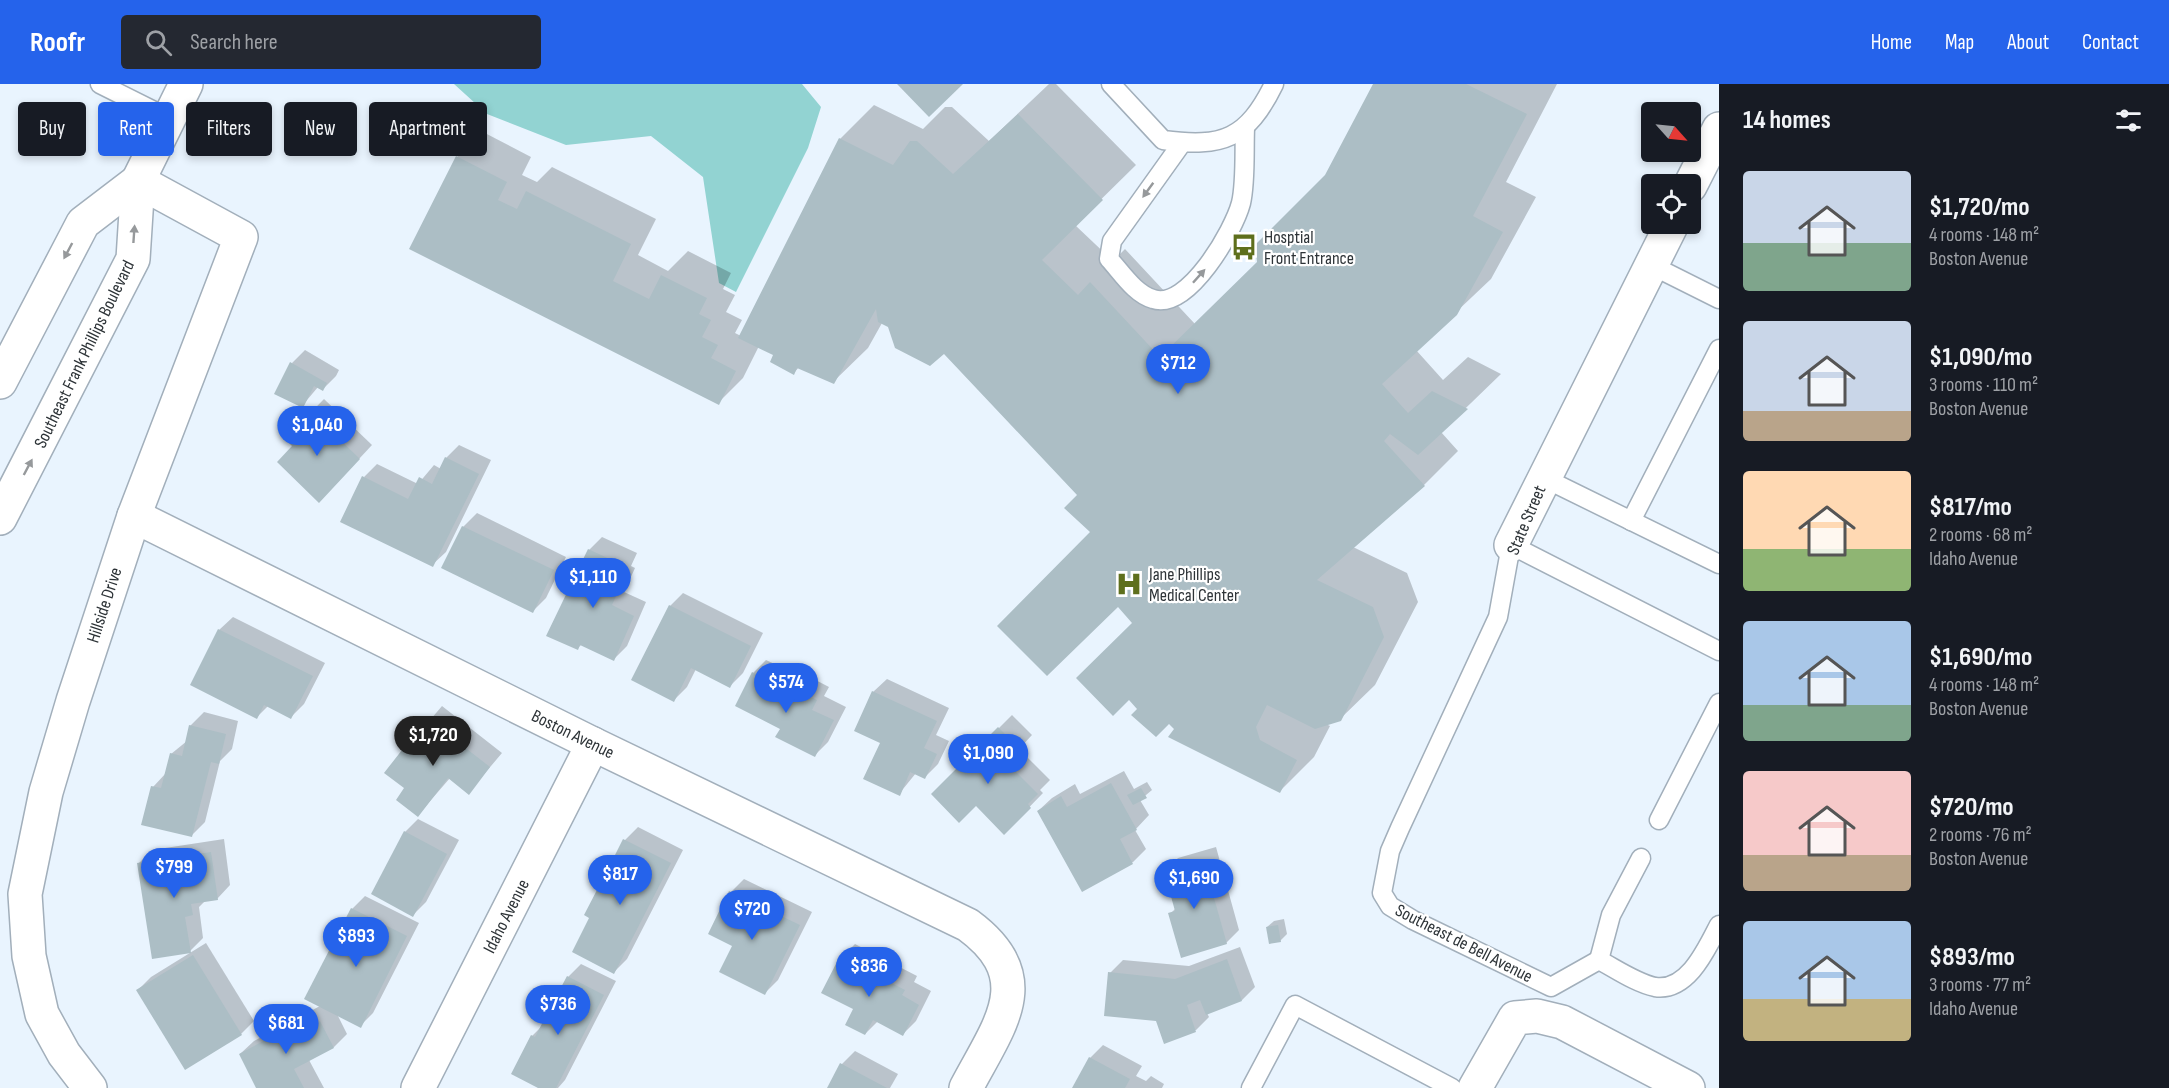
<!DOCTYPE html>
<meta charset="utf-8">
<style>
:root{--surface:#171b24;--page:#242831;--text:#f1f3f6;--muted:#9ea1a6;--accent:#2563eb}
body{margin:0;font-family:"Sofia Sans Condensed",sans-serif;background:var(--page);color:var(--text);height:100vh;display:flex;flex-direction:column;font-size:22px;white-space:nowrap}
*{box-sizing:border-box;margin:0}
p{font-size:20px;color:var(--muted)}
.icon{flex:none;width:33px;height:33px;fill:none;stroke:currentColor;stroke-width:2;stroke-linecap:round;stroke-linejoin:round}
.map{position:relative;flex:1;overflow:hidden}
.panel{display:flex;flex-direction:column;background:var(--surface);width:450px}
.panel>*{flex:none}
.banner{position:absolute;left:18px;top:18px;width:570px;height:54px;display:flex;gap:12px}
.needle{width:39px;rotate:117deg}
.tools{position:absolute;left:1641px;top:18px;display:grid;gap:12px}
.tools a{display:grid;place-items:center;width:60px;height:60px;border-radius:6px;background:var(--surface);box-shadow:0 3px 9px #0003;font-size:30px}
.price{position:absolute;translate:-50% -51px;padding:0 14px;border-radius:21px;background:var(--accent);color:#fff;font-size:20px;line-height:39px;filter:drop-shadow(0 2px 3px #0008)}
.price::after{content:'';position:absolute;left:50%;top:36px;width:18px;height:14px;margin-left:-9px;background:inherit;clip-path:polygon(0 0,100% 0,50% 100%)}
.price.on{background:#222;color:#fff}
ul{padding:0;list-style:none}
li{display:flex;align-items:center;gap:18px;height:150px;padding:0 24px}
li span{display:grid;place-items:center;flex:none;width:168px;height:120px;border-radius:6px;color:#555}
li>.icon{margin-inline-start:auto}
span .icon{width:72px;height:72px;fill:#fffc;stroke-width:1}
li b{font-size:26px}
h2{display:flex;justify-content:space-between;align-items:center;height:72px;padding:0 24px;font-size:26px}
.pill{padding:0 21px;border-radius:6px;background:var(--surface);box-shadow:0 3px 9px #0003;font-size:21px;line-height:54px}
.pill.on{background:var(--accent);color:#fff}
header{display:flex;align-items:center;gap:36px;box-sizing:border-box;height:84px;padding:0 30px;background:var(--accent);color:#fff}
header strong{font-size:28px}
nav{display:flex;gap:33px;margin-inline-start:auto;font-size:21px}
.search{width:420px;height:54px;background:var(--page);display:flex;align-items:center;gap:15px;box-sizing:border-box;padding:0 21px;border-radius:6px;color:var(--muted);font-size:22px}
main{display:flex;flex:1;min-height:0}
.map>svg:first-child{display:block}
.water{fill:#92d3d2}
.shadow{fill:#0003}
.building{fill:#acbec5}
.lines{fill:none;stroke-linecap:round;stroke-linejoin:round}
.service-casing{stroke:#a2afbb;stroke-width:21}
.minor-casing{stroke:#a2afbb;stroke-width:36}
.tertiary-casing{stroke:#a2afbb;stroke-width:36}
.service{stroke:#fff;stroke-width:18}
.minor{stroke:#fff;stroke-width:33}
.tertiary{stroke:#fff;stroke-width:33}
.oneway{fill:#96999b}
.labels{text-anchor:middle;stroke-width:4.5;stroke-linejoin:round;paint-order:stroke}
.poi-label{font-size:18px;fill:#2d3337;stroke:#fff;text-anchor:start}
.street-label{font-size:18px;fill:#2d3337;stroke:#fff}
</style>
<header>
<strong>Roofr</strong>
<div class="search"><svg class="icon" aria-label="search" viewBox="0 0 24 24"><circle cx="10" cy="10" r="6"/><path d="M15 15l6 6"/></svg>Search here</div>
<nav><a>Home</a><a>Map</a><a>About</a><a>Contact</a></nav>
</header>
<main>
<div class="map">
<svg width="1719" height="1004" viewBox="0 0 1719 1004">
<rect width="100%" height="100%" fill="#e9f4fe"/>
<!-- water -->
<path class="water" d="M454,0H802L821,23L808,64L736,208L719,199L703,93L651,52L566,61L487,30Z"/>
<!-- shadow -->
<g class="shadow">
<path d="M1049,0H1056L1136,81L1075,141L1113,177L1125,165L1195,240L1258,178L1327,91L1374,0H1557L1506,98L1536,113L1491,195L1416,266L1443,296L1468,273L1501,290L1441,348L1458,367L1424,401L1353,463L1407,489L1418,518L1375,601L1340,635L1326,640L1330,642L1314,673L1280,707L1176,645L1169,638L1139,625L1134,539L1092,448L1079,410L944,268L882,239L868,264L833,298L799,283L794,289L775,270L759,262L743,294L718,319L411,165L457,73L483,48L531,73L522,91L537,98L552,83L656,135L638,171L668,187L688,167L731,189L723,205L735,211L726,228L742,236L735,249L741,252L840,55L874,21L923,45L945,23H952L989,57Z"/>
<path d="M305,266L339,286L336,292L323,305L318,303L302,322L292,279Z"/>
<path d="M324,315L372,361L332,404L286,354Z"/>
<path d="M459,361L491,376L446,468L432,481L364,393L377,380L418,400L434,381L441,385L446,374Z"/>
<path d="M477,429L566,473L546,514L533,527L443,483L463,443Z"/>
<path d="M602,453L637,469L631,482L635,484L624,508L646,518L627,562L614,575L582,560L578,564L589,466Z"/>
<path d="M683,509L763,549L743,589L730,602L696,585L687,603L674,616L670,522Z"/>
<path d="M233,533L325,579L304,620L291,633L268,622L257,633L192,600L219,546Z"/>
<path d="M766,576L779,582L776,588L796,598L804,590L829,603L824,612L846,623L828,658L815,671L782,644L753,589Z"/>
<path d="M887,595L949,624L936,651L949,657L938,680L925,693L916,689L899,710L873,608Z"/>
<path d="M442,622L502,669L469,708L450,694L418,731L406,704L386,688Z"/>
<path d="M204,628L238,637L232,665L220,677L205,738L192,751L153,703L166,689L171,670L187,657L190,642Z"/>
<path d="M1012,631L1032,651L1019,665L1050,696L1040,706L1043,709L1004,749L976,720L933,710Z"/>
<path d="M1124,687L1134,705L1147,698L1152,706L1140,716L1149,731L1135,746L1146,765L1133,778L1082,806L1038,727L1052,714L1075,700L1080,710Z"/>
<path d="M418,735L459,756L426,818L413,831L405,748Z"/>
<path d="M638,743L683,766L627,875L614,888L591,833L599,805L610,794L625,756Z"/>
<path d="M224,755L230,801L217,815L206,816L199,823L203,854L190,867L139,779L152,766Z"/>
<path d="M1216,763L1239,846L1226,859L1170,830L1176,824L1165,787L1178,774Z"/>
<path d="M744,795L812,828L778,896L765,909L734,861L731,808Z"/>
<path d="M365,812L419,839L373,929L360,942L337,930L347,950L334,963L309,976L324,1004H258L240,970L254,957L320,922L352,825Z"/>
<path d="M1284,835L1287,850L1280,857L1267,843L1274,837Z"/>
<path d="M206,859L254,937L241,950L138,906L151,893Z"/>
<path d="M855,860L917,892L914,898L931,907L916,937L903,950L878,937L865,950L855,924L823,908L842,873Z"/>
<path d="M1240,863L1255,903L1242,916L1207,929L1209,933L1196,946L1165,958L1157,936L1110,889L1123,876L1189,882Z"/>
<path d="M581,880L616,897L565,996L558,1004H541L532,952L544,940L568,893Z"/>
<path d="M1103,961L1142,982L1136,992L1146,997L1151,992L1164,1000L1162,1004H1074L1090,974Z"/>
<path d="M855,967L898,990L890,1004H829L842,980Z"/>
</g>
<!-- building -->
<g class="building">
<path d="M897,0H963L929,33Z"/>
<path d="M1373,0H1466L1527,30L1473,132L1503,148L1457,231L1382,300L1408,329L1432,307L1468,325L1418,371L1390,350L1384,357L1425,402L1317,496L1373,523L1384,553L1341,637L1315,645L1267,621L1256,643L1260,656L1297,676L1280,709L1168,653L1174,645L1169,640L1156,653L1131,631L1137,625L1129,616L1113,632L1076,594L1132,539L1118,523L1047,592L997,542L1090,448L1064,424L1077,411L944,270L930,282L895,264L888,243L878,238L876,225L834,300L797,284L794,291L770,278L773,271L738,254L839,54L893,81L910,57H917L953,90L1018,30L1103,116L1042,176L1078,211L1090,198L1160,273L1257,178L1255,161L1325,91Z"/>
<path d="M456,72L507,98L498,116L517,125L526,107L631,160L613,197L649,215L661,191L707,214L699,230L711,236L702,253L718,261L711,274L736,287L719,321L409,165Z"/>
<path d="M290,278L327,299L323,307L314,302L303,324L274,310Z"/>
<path d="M310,327L360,375L319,419L277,378L292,362L284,354Z"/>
<path d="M445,373L479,390L433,483L340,438L362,392L408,415L419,393L432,400Z"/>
<path d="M462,442L554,486L533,529L441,484Z"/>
<path d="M588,465L625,482L619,495L623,497L612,521L634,532L614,577L580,561L578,566L546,552Z"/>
<path d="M669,521L751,562L730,604L691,584L674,618L631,596Z"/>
<path d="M218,545L313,592L291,635L264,621L257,635L190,601Z"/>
<path d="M752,588L767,596L764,601L785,612L790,603L817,616L812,626L834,636L815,673L775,653L780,645L735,622Z"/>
<path d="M872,607L937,637L924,664L937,670L925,695L910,688L900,712L863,695L880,659L854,647Z"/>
<path d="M427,634L490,683L469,711L448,694L418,733L396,716L404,704L384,689Z"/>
<path d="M189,641L226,650L219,680L211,678L192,753L141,741L151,702L161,704L170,669L182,672Z"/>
<path d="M998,643L1020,665L1007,679L1038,710L1028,720L1031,724L1004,751L976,722L959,739L931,710Z"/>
<path d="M1111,699L1137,746L1120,755L1133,780L1082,808L1037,727L1061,712L1067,723Z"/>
<path d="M1141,704L1147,714L1133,721L1127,711Z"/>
<path d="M404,747L447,770L413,833L371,810Z"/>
<path d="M623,755L671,779L614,890L572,868L589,834L584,831L598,804L604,806L609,795L605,791Z"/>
<path d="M211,768L218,816L191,820L193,831L185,833L191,869L152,875L137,779Z"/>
<path d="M1203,775L1227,860L1181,874L1168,829L1175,827L1164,787Z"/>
<path d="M729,807L800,841L765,911L719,888L732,862L708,850Z"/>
<path d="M351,824L407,852L361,944L304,915Z"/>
<path d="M1278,841L1281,858L1269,860L1266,843Z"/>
<path d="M193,871L242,951L185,986L136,906Z"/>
<path d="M840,872L905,906L902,911L919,921L903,952L873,936L865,951L845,941L853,925L821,909Z"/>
<path d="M1227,875L1242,917L1206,931L1200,916L1187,921L1196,948L1164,960L1156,937L1104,932L1108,888L1175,895Z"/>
<path d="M567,892L604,911L556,1004H538L511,990L531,951L535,953Z"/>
<path d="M310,932L314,940L320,937L334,964L294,985L304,1004H256L239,970Z"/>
<path d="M1089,973L1130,995L1125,1004H1072Z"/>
<path d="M840,979L887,1004H827Z"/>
</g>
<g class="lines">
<!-- service casing -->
<g class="service-casing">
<g id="service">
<path d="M100,0L168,34"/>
<path d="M1111,0L1163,56C1223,64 1247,55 1274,0"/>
<path d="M1182,59L1112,157L1109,175C1122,189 1135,210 1153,215C1188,227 1234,146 1241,119C1246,98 1244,66 1245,44"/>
<path d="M1651,181L1719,215"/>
<path d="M1544,394L1719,480"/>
<path d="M1631,437L1719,265"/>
<path d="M1719,567L1511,461L1498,533L1400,744L1390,767L1382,809L1390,822L1413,836L1551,903L1599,876C1616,885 1636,899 1655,903C1688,908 1707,864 1719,841"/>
<path d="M1659,736L1719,619"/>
<path d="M1599,876L1611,831L1641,774"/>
<path d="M1251,1004L1295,921L1452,1004"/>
</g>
</g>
<!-- minor casing -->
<g class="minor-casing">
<g id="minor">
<path d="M1690,102L1719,45"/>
<path d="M134,432L593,660L968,841C1040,894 999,941 966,1004"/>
<path d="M1511,461L1672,140"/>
<path d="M90,1004L64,970L42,930L29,872L25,810L46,708L73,617L134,432L241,153L138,97"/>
<path d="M418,1004L593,660"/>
<path d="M1475,1004L1515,934L1537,932L1562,938L1688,1004"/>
</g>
</g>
<!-- tertiary casing -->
<g class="tertiary-casing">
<g id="tertiary">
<path d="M0,298L83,139L138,97"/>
<path d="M0,434L133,175L138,97L186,0"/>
</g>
</g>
<!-- service -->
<use href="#service" class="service"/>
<!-- minor -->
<use href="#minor" class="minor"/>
<!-- tertiary -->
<use href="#tertiary" class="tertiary"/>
</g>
<!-- one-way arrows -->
<defs><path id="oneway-solid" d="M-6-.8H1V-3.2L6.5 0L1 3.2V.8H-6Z" transform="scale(1.5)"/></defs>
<g class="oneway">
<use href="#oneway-solid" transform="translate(1148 106) rotate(126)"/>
<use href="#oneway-solid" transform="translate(134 150) rotate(-86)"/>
<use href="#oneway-solid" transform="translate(68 167) rotate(118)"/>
<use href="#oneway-solid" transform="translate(1199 192) rotate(-48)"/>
<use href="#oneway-solid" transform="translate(28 383) rotate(-62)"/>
</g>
<!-- icons -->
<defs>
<g id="bus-bare" transform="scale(2.07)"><path d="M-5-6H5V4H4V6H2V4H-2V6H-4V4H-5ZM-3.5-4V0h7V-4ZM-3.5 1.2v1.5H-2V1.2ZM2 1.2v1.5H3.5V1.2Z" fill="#5e6f1c" stroke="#fff" stroke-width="2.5" paint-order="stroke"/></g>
<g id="hospital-bare" transform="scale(2.07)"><path d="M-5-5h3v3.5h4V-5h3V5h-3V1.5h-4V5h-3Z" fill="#5e6f1c" stroke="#fff" stroke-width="2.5" paint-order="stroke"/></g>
</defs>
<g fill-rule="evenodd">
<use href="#bus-bare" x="1244" y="163"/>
<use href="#hospital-bare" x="1129" y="500"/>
</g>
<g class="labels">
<!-- poi labels -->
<g class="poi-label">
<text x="1264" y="159">Hosptial<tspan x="1264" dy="21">Front Entrance</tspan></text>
<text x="1149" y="496">Jane Phillips<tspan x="1149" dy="21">Medical Center</tspan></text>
</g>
<!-- street labels -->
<g class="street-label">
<text transform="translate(84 270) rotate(-64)" y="6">Southeast Frank Phillips Boulevard</text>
<text transform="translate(1526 436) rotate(-67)" y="6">State Street</text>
<text transform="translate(104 521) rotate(-72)" y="6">Hillside Drive</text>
<text transform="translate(573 650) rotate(26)" y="6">Boston Avenue</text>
<text transform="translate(506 832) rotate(-63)" y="6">Idaho Avenue</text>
<text transform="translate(1464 859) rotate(27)" y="6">Southeast de Bell Avenue</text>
</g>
</g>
</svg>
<div class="tools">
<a><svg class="needle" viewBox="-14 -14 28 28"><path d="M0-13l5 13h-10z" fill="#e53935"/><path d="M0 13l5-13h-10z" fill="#9ea1a6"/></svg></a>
<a><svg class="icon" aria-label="locate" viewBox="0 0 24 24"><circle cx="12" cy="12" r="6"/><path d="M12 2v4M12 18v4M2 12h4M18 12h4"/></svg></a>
</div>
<b class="price" style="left:1178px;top:311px">$712</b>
<b class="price" style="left:317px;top:373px">$1,040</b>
<b class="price" style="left:593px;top:525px">$1,110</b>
<b class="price" style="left:786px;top:630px">$574</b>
<b class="price on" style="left:433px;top:683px">$1,720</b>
<b class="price" style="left:988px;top:701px">$1,090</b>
<b class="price" style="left:174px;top:815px">$799</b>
<b class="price" style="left:620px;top:822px">$817</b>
<b class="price" style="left:1194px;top:826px">$1,690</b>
<b class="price" style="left:752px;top:857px">$720</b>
<b class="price" style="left:356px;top:884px">$893</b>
<b class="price" style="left:869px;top:914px">$836</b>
<b class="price" style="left:558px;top:952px">$736</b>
<b class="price" style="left:286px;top:971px">$681</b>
<div class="banner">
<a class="pill">Buy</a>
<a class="pill on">Rent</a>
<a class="pill">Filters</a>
<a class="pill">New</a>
<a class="pill">Apartment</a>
</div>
</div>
<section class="panel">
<h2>14 homes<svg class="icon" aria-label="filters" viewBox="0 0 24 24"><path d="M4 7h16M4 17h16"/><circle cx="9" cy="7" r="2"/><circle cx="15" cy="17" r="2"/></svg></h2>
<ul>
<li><span style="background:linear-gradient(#c9d6e8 60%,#7fa58c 0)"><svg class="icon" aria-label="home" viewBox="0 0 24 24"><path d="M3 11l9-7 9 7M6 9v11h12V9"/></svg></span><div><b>$1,720/mo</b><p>4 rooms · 148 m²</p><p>Boston Avenue</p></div></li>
<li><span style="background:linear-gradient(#c9d6e8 75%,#b9a48a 0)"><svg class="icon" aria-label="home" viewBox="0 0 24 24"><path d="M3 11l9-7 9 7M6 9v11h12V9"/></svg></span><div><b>$1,090/mo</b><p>3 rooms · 110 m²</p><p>Boston Avenue</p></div></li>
<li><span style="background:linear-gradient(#ffd9b3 65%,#8fb573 0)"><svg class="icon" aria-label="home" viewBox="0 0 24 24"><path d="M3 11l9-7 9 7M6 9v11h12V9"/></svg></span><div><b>$817/mo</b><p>2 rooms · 68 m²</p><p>Idaho Avenue</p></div></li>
<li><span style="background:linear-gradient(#a9c7e8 70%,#7fa58c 0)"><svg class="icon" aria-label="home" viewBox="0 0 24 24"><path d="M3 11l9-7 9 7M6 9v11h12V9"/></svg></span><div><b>$1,690/mo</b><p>4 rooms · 148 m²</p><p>Boston Avenue</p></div></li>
<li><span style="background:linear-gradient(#f6c9c9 70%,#b9a48a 0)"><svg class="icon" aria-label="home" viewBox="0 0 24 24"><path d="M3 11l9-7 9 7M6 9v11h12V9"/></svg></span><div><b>$720/mo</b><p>2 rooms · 76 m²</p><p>Boston Avenue</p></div></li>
<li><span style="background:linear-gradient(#a9c7e8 65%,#c2b280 0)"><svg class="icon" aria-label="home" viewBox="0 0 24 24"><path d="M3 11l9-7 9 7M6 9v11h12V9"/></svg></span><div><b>$893/mo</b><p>3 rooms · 77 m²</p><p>Idaho Avenue</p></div></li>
</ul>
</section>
</main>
